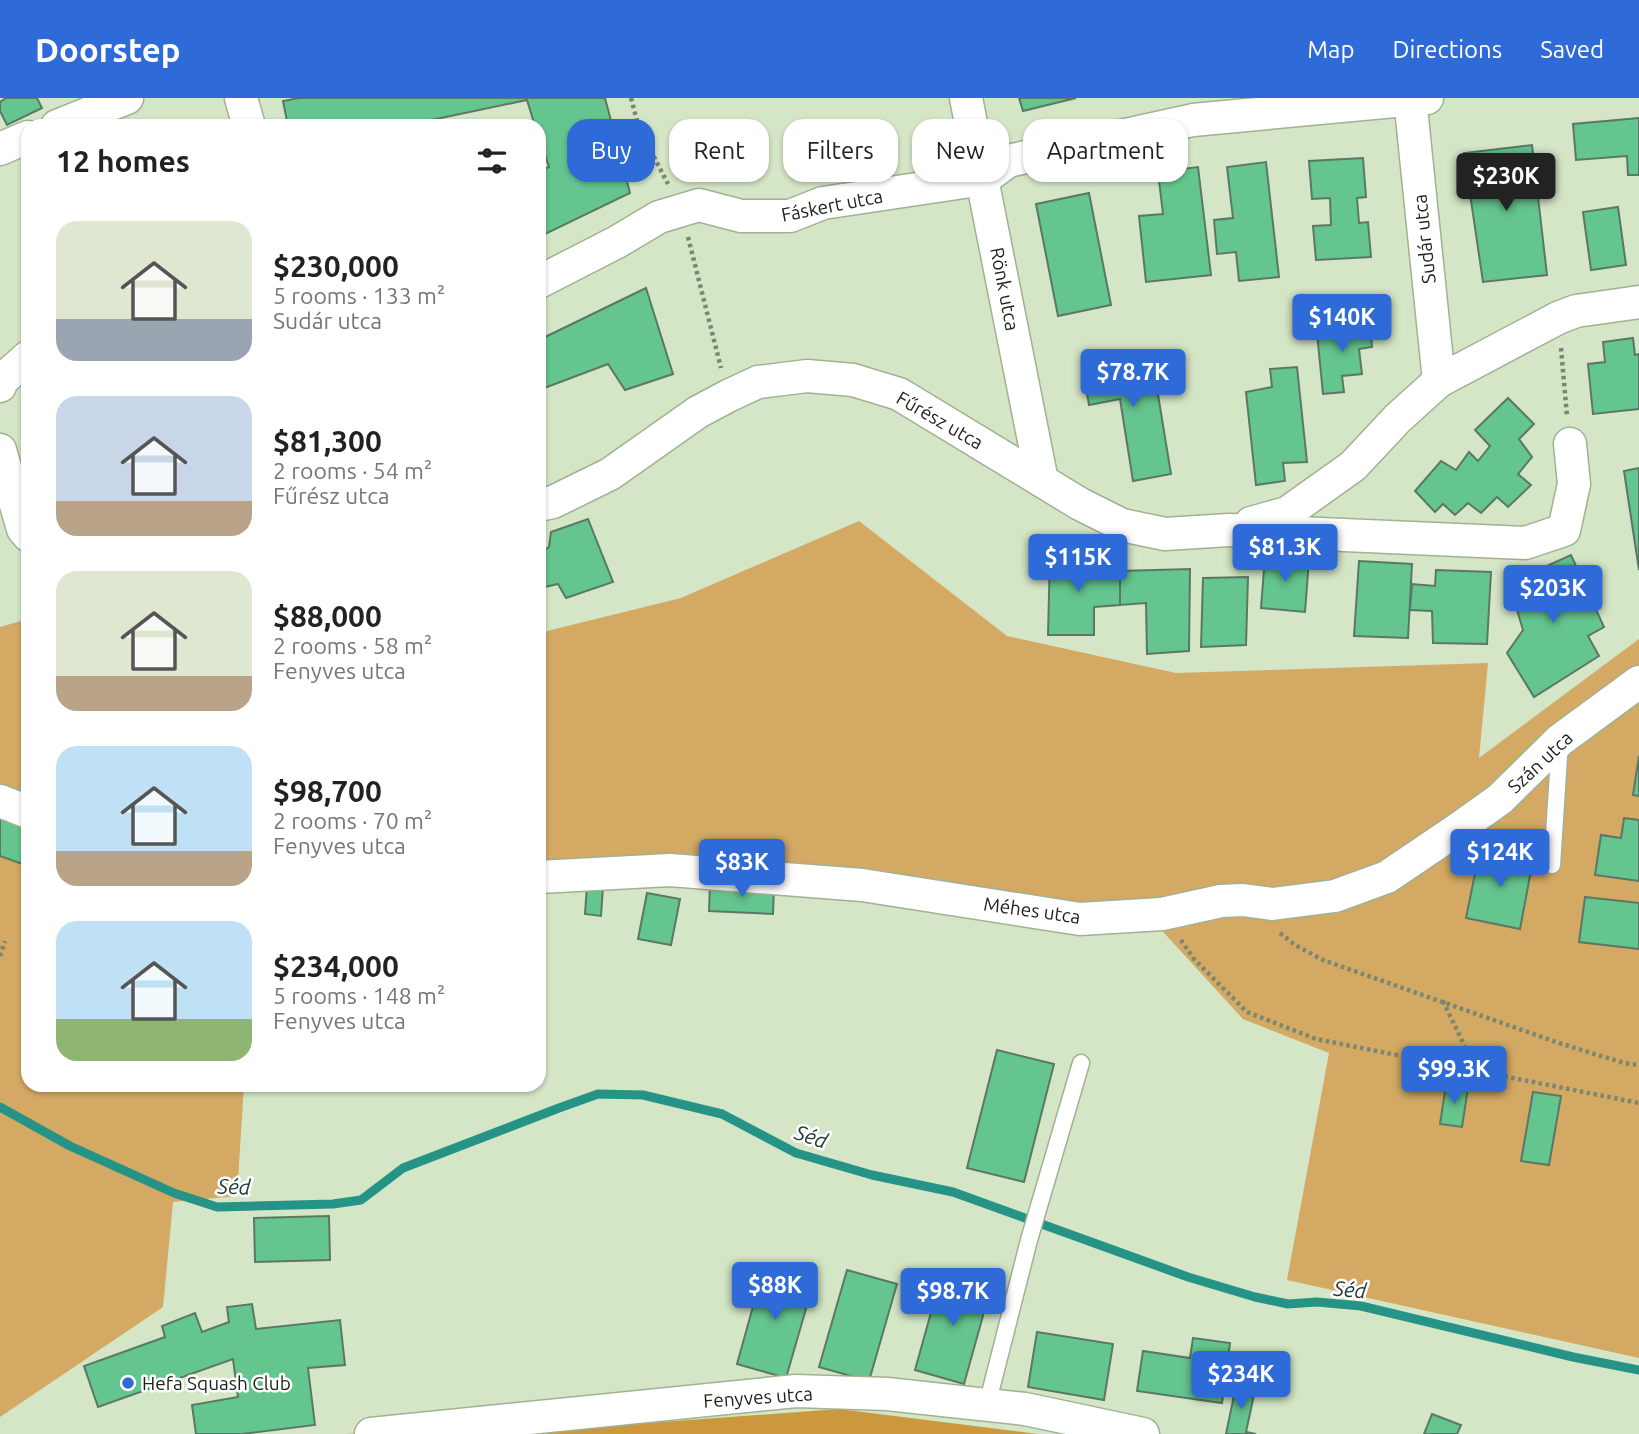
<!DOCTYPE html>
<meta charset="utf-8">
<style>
:root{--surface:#fff;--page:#f6f6f6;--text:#222;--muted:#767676;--accent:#2e6bd9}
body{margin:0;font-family:Ubuntu,sans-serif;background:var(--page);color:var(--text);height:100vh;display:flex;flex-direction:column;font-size:26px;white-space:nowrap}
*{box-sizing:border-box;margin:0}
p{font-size:23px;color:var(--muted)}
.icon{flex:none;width:38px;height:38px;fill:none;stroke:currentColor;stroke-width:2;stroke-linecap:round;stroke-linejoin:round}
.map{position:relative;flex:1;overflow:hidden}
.drawer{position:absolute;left:21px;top:21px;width:525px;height:973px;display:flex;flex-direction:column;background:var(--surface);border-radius:21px;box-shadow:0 2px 5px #0004}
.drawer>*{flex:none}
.hud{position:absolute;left:567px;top:21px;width:665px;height:63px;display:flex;gap:14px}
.price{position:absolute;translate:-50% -60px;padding:0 16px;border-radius:7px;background:var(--accent);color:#fff;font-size:23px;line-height:46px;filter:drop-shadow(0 2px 4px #0008)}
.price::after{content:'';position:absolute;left:50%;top:42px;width:21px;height:16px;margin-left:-10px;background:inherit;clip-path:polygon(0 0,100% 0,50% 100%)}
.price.active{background:#222;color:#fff}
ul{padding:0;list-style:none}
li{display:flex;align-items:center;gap:21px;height:175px;padding:0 35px}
li span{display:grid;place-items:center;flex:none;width:196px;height:140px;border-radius:21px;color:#555}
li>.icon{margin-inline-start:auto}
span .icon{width:84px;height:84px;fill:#fffc;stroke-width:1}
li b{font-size:30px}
h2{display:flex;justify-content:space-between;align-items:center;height:84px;padding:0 35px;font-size:30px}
.pill{padding:0 24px;border-radius:21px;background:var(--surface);box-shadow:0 2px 5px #0004;font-size:24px;line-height:63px}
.pill.active{background:var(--accent);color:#fff}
header{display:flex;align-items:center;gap:42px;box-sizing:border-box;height:98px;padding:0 35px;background:var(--accent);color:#fff}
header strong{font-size:33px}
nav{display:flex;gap:38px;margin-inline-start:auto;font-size:24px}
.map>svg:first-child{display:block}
.green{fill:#d3a964}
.forest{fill:#cb983d}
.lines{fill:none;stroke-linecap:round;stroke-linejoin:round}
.stream{stroke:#259487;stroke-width:9}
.building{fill:#64c58e;stroke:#5a7865;stroke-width:2}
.service-casing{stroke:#a1b193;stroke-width:19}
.minor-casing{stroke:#a1b193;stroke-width:35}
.path{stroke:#7b8771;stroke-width:4.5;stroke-dasharray:3.5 3.5;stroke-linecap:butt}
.service{stroke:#fff;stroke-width:16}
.minor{stroke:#fff;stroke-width:32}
.poi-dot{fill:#2e6bd9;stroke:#fff;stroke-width:2.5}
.labels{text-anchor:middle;stroke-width:5;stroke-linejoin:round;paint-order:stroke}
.street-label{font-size:19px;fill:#1c2217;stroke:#fff}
.poi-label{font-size:19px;fill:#1c2217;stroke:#fff;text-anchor:start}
.water-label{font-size:21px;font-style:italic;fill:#233b37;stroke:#fff}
</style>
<header>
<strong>Doorstep</strong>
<nav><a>Map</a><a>Directions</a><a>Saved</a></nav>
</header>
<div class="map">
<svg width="1639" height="1336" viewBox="0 0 1639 1336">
<rect width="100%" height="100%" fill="#d4e6c6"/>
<!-- green -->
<g class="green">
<path d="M859,423L1007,538L1176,575L1488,565L1479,660L1639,541V1260L1287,1182L1329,955L1243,921L1144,813L539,776V535L681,500Z"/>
<path d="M28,521V987H244L237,1098L173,1104L163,1209L0,1319V529Z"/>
</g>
<!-- forest -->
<path class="forest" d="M839,1311L1038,1336H344L621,1327Z"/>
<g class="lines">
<!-- stream -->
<path class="stream" d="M0,1009L70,1048L174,1095L217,1109L333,1106L361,1102L403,1070L559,1010L598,996L643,997L722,1016L796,1055L872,1077L953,1094L1188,1179L1255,1199L1288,1206L1317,1204L1361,1208L1573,1259L1639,1272"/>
</g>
<!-- building -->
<g class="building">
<path d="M6,0H37L42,10L7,27L0,13V4Z"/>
<path d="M299,0H605L630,95L539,139V73L549,69L539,39V28H535L527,2L403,28H288L283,3Z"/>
<path d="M1019,0H1076L1023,13Z"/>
<path d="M1639,20V77H1628L1627,58L1576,62L1573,26Z"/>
<path d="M1532,47L1547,177L1483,184L1464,55Z"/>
<path d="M1363,60L1366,99L1357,100L1359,125L1368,124L1371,159L1316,162L1313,128L1331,127L1330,100L1312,101L1309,63Z"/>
<path d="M1266,64L1279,179L1239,183L1236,154L1217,156L1214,122L1233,120L1227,69Z"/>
<path d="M1198,69L1211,177L1146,184L1139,118L1163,116L1158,74Z"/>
<path d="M1089,95L1111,207L1058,218L1036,106Z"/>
<path d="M1618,109L1626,167L1591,172L1583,114Z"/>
<path d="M646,190L673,276L625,292L608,266L539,292V242Z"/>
<path d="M1370,223L1372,249L1359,251L1362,276L1342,278L1344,294L1323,296L1317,235L1338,233L1337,227Z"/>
<path d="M1633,240L1635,257L1639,256V311L1593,316L1588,266L1605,264L1603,244Z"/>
<path d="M1151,254L1171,376L1133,383L1120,301L1089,307L1082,265Z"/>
<path d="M1297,269L1307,364L1283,365L1285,383L1256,387L1246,294L1272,289L1270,271Z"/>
<path d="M1508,300L1534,326L1519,341L1532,359L1518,376L1531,387L1508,409L1497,399L1481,415L1468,405L1455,417L1443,406L1435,414L1415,393L1441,363L1456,372L1469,354L1478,363L1490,348L1475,332Z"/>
<path d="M1639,370V472L1624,373Z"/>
<path d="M588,421L613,484L566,500L558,486L541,490L539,456L549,449L551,434Z"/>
<path d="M1050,457H1091L1092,474L1120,473V507L1094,509V537H1048Z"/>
<path d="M1571,457L1604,529L1588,538L1599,558L1534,599L1507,555L1523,532L1509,485Z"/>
<path d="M1265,458L1309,462L1305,514L1261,510Z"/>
<path d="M1359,463L1412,466L1408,540L1354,538Z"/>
<path d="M1190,471L1189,553L1147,556L1146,505L1120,507V473Z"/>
<path d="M1436,472L1491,474L1487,546L1433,545L1432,513L1410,512L1412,486L1435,488Z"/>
<path d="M1248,479L1246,547L1201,549L1203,480Z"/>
<path d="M1639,658V698L1633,697Z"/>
<path d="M0,716L28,726V768L0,758Z"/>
<path d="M1624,720L1639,722V783L1595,777L1601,737L1621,740Z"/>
<path d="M1480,751L1533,762L1520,831L1466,820Z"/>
<path d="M710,786L774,788L773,816L709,813Z"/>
<path d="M587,787L603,788L601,818L585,816Z"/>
<path d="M647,795L680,801L671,847L638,841Z"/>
<path d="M1585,799L1639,805V851L1579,844Z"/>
<path d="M997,952L1054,966L1024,1084L967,1070Z"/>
<path d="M1446,987L1468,990L1462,1029L1440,1026Z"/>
<path d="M1533,994L1561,998L1549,1067L1521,1063Z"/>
<path d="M329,1118L330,1162L255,1164L254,1120Z"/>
<path d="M764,1169L814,1183L786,1280L737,1266Z"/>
<path d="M847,1172L897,1186L869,1283L819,1269Z"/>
<path d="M942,1175L991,1189L964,1286L915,1272Z"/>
<path d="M252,1206L256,1231L340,1222L345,1267L308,1270L315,1327L242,1336H196L192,1307L238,1299L233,1261L98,1309L84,1268L165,1239L162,1228L195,1215L202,1234L229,1224L227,1209Z"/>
<path d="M1037,1234L1113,1246L1104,1302L1028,1289Z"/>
<path d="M1193,1240L1230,1245L1222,1305L1137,1293L1143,1253L1190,1260Z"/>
<path d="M1236,1288L1255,1292L1246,1334L1256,1336H1226Z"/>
<path d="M1432,1316L1461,1327L1457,1336H1424Z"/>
</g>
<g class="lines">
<!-- service casing -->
<g class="service-casing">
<g id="service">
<path d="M1552,767L1560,644"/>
<path d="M987,1307L1029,1142L1081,965"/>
</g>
</g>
<!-- minor casing -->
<g class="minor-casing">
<g id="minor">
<path d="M241,0L249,28"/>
<path d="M966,0L1042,383"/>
<path d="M1410,0L1439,283"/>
<path d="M57,28L127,0"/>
<path d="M0,51L28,39"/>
<path d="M539,184L617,144L659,119L699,107L741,118H790L823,105L984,81L1008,63L1193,22L1427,0"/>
<path d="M0,288L1,283L28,259"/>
<path d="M0,352L23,431L28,437"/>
<path d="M539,407L553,404L610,376L698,314L728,298L758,284L807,278L853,282L899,296L1080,406L1122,427L1165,436L1229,432L1525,445L1564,432L1574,386L1570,346"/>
<path d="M1251,425L1287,415L1353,368L1398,320L1439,283L1558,220L1576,213L1639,204"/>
<path d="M0,703L28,714"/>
<path d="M539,779L670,772L862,787L1080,821L1162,816L1221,803L1243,802L1272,806L1335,798L1387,779L1458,731L1500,701L1560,642L1639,584"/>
<path d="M371,1336L796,1293L887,1296L1025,1311L1143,1336"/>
</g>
</g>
<!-- path -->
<g class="path">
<path d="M631,0L639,30L668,86"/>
<path d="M688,139L721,270"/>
<path d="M1561,250L1567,318"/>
<path d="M1280,835L1295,847L1323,862L1559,945L1624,965L1639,967"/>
<path d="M1181,842L1194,861L1247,914L1316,941L1639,1005"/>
<path d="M0,858L5,843"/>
<path d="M1443,903L1477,974"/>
</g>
<!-- service -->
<use href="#service" class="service"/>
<!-- minor -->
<use href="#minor" class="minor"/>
</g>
<!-- markers -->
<circle class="poi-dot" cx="128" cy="1285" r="7"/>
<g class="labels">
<!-- street labels -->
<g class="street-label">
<text transform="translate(832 107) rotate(-11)" y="7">Fáskert utca</text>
<text transform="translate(1424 141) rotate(-96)" y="7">Sudár utca</text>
<text transform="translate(1005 191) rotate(79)" y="7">Rönk utca</text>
<text transform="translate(940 322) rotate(30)" y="7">Fűrész utca</text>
<text transform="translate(1540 664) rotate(-43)" y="7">Szán utca</text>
<text transform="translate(1032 812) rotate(8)" y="7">Méhes utca</text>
<text transform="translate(758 1299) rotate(-4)" y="7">Fenyves utca</text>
</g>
<!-- poi labels -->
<g class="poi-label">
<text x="142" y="1292">Hefa Squash Club</text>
</g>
<!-- water labels -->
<g class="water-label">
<text transform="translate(811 1039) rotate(18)" y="7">Séd</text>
<text transform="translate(234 1089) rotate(2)" y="7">Séd</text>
<text transform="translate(1350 1192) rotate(5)" y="7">Séd</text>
</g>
</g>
</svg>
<b class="price active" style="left:1506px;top:115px">$230K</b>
<b class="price" style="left:1342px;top:256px">$140K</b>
<b class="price" style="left:1133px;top:311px">$78.7K</b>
<b class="price" style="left:1285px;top:486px">$81.3K</b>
<b class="price" style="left:1078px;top:496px">$115K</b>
<b class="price" style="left:1553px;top:527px">$203K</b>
<b class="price" style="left:1500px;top:791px">$124K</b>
<b class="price" style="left:742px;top:801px">$83K</b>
<b class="price" style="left:1454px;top:1008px">$99.3K</b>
<b class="price" style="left:775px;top:1224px">$88K</b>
<b class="price" style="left:953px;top:1230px">$98.7K</b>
<b class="price" style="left:1241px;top:1313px">$234K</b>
<div class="hud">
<a class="pill active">Buy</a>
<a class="pill">Rent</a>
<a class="pill">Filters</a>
<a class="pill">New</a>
<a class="pill">Apartment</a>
</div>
<section class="drawer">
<h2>12 homes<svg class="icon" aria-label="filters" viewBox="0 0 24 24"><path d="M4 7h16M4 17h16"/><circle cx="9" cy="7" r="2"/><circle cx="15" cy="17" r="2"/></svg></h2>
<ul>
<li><span style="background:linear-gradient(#dfe7d0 70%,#9aa5b1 0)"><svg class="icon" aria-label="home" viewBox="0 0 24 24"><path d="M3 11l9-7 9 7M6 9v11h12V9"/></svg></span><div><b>$230,000</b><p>5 rooms · 133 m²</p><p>Sudár utca</p></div></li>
<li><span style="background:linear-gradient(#c9d6e8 75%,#b9a48a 0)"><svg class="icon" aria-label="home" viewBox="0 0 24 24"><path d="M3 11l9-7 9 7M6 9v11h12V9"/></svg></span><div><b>$81,300</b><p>2 rooms · 54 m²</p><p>Fűrész utca</p></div></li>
<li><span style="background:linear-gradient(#dfe7d0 75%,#b9a48a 0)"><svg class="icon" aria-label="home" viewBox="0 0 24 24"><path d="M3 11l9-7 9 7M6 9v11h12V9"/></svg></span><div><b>$88,000</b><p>2 rooms · 58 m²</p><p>Fenyves utca</p></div></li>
<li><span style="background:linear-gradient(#bfe0f5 75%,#b9a48a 0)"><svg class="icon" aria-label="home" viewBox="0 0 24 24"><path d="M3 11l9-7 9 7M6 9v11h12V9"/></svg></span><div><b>$98,700</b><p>2 rooms · 70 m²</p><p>Fenyves utca</p></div></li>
<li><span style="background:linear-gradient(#bfe0f5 70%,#8fb573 0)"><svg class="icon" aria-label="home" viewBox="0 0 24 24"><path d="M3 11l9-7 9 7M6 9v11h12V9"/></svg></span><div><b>$234,000</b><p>5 rooms · 148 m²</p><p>Fenyves utca</p></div></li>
</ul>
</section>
</div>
